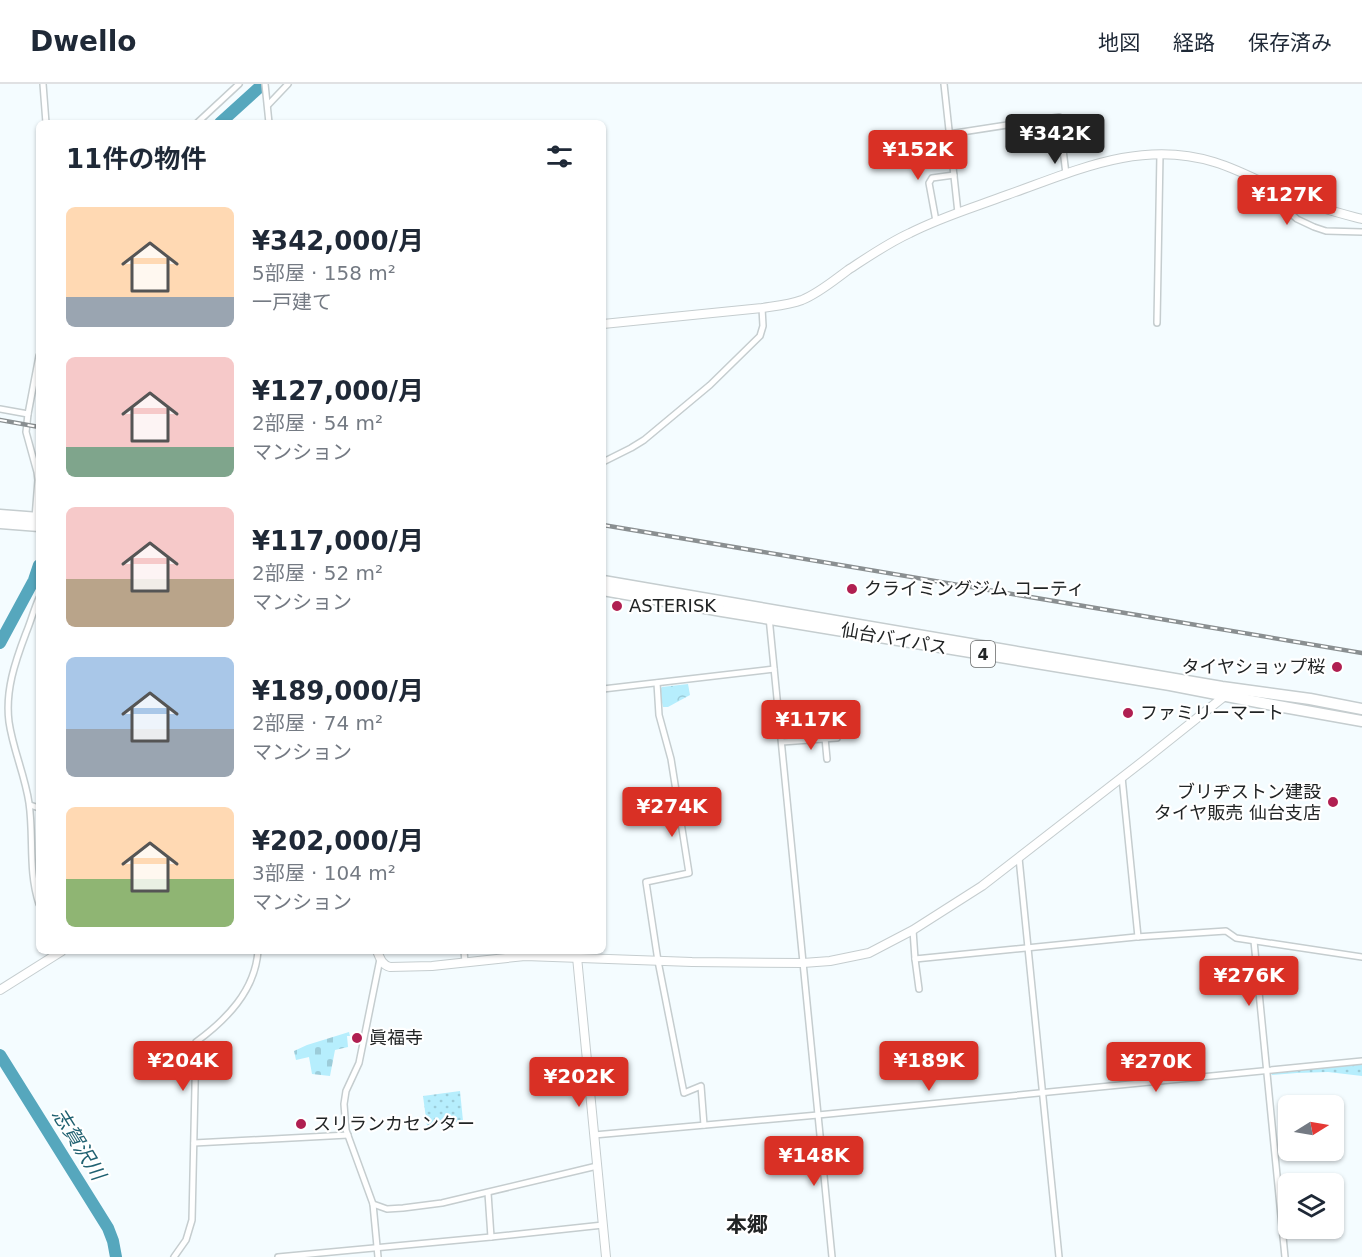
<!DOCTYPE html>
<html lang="ja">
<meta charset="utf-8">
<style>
:root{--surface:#fff;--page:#f2f2f3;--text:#1f2937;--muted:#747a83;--line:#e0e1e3;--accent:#d93025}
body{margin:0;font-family:"DejaVu Sans","Noto Sans JP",sans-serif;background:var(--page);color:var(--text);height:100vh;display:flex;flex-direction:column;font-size:22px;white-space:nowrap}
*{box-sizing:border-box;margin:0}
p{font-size:20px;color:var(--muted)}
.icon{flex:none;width:33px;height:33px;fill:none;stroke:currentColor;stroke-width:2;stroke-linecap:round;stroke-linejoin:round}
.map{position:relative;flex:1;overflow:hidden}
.drawer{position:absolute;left:36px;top:36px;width:570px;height:834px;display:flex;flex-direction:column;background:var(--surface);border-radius:9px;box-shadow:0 2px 4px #0004}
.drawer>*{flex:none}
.needle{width:39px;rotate:79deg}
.fabs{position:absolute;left:1278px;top:1011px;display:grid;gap:12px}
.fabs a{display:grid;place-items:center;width:66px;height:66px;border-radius:9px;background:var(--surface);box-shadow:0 2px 4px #0004;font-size:30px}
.price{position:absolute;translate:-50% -51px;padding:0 14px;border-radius:6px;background:var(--accent);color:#fff;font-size:20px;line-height:39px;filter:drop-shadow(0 2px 3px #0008)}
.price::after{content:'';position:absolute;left:50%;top:36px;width:18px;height:14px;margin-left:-9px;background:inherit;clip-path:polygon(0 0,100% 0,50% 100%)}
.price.on{background:#222;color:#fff}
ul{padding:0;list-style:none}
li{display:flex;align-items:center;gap:18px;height:150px;padding:0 30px}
li span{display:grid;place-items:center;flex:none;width:168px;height:120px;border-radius:9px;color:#555}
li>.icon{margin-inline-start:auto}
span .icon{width:72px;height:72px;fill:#fffc;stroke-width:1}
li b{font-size:26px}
h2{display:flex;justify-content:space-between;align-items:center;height:72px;padding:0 30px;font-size:26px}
header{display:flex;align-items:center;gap:36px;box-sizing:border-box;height:84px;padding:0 30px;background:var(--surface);border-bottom:2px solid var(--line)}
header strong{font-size:28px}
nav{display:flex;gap:33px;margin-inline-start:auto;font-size:21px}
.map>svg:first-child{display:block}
.grass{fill:url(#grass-dots)}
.forest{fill:url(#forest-crowns)}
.cemetery{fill:url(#cemetery-stones)}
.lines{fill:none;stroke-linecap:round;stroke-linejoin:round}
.river{stroke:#56a7bd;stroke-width:12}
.street-casing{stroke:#c5cdcf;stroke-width:8}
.secondary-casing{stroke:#c5cdcf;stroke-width:10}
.highway-casing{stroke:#c5cdcf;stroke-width:13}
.street{stroke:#fff;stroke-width:5}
.secondary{stroke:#fff;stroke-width:8}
.highway{stroke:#fff;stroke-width:10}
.rail-casing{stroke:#8a8f91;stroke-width:4.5}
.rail{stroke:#fff;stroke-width:2;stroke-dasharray:7;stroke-linecap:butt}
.poi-dot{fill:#b01f51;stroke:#fff;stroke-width:2}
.labels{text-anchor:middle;stroke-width:4.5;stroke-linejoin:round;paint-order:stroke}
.shield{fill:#fff;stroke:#646666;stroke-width:1.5}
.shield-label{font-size:16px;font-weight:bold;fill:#212425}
.poi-label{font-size:18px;fill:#212425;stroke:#fff;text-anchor:start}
.street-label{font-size:18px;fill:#212425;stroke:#fff}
.water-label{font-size:20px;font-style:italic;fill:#206171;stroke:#fff}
.quarter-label{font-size:21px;font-weight:bold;fill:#212425;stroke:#fff}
</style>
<header>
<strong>Dwello</strong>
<nav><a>地図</a><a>経路</a><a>保存済み</a></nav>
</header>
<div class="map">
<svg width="1362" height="1173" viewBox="0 0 1362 1173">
<defs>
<pattern id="grass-dots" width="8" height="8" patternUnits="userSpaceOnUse" patternTransform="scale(1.5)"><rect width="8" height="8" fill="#b6eefd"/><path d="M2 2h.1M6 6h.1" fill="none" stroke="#9cccd9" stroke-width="1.8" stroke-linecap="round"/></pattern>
<pattern id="forest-crowns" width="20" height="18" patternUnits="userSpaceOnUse" patternTransform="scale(1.5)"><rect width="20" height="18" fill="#b6eefd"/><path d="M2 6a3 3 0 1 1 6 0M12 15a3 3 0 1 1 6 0" fill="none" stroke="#9cccd9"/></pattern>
<pattern id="cemetery-stones" width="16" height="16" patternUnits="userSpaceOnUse" patternTransform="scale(1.5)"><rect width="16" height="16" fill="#b6eefd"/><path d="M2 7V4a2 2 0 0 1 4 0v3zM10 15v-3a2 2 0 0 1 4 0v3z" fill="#9cccd9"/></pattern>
</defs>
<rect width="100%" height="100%" fill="#f4fcff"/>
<!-- grass -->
<g class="grass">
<path d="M1362,979V992L1328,988L1297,989L1272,991L1271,988Z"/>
<path d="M460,1007L463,1037L427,1042L423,1012Z"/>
</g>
<!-- forest -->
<path class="forest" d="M688,600L690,611L668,623H663L659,606L662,603Z"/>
<!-- cemetery -->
<path class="cemetery" d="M349,948L350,952H347L348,963L335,966L330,992L312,990L309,973L296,976L294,967L307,961Z"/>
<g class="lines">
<!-- river -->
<g class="river">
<path d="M220,39L263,0"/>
<path d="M0,559L34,496L39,481"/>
<path d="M0,971L108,1144L113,1157L116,1173"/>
</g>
<!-- street casing -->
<g class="street-casing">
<g id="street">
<path d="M43,0L46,39"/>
<path d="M265,0L269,39"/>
<path d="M944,0L958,129"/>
<path d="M268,21L288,0"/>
<path d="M197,39L239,0"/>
<path d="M949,50L1059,33L1066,90"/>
<path d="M1254,95L1250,104L1289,128L1297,135L1314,143L1326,147L1362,148"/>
<path d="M936,137L929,99L932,94L954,91"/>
<path d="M1157,239L1160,70"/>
<path d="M0,325L28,330L39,272"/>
<path d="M28,330L26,348L37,388L38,396L35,434"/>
<path d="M603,378L631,364L644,356L710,301L760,252L763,242L762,224"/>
<path d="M39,514C34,525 31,537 26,549C15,578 5,607 9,638C13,666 25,691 29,719C34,753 28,787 39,820"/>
<path d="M769,533L832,1173"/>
<path d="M657,599L659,631L671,675L689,789L646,798L658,877L684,1009L701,1002L704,1041"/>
<path d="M603,605L774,585"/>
<path d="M825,654L827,675"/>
<path d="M782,658L837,654"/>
<path d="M1122,693L1138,853"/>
<path d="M30,721L39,724"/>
<path d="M1019,774L1059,1173"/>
<path d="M913,846L915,875L1136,853L1226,847L1236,854L1362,873"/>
<path d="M1254,857L1285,1173"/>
<path d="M464,867L465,878"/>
<path d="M915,875L919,905"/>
<path d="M594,1051L818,1031L1362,977"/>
<path d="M194,1059L348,1051"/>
<path d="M488,1109L491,1153"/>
<path d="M373,1120L387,1125L403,1124L442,1119L597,1082"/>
<path d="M174,1173L186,1156L192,1136L196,958C226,936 255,907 258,867"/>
<path d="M278,1173L491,1153L603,1141"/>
<path d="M378,1173L373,1120L346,1046L344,1020L346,1007L359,979L380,875"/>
</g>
</g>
<!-- secondary casing -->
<g class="secondary-casing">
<g id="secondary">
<path d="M603,240L762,224C775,222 789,221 802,216C819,209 833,197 848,186C868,173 888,159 910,149C941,133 975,123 1007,111C1075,87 1141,55 1214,78C1241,86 1267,101 1293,113C1314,123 1339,129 1362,135"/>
<path d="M377,867C380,874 382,881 390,883L432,882L525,872L692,878L803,879L830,877L869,869L913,846L982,802L1147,674L1226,611"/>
<path d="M577,873L606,1173"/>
<path d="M0,906L62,867"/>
</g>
</g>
<!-- highway casing -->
<g class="highway-casing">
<g id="highway">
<path d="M0,431L39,434"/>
<path d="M0,439L39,442"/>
<path d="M603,497L1222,603L1310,615L1362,625"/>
<path d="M603,506L722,527L1170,601L1278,622L1362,637"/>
</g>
</g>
<!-- street -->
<use href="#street" class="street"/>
<!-- secondary -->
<use href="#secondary" class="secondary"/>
<!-- highway -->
<use href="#highway" class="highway"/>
<!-- rail casing -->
<g class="rail-casing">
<g id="rail">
<path d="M0,336L39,343"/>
<path d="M603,441L1362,569"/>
</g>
</g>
<!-- rail -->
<use href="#rail" class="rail"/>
</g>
<!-- markers -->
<g class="poi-dot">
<circle cx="852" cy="505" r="6"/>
<circle cx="617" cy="522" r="6"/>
<circle cx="1337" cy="583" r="6"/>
<circle cx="1128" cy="629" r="6"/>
<circle cx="1333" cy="718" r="6"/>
<circle cx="357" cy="954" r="6"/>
<circle cx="301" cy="1040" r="6"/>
</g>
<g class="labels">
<!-- shield labels -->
<rect class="shield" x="971" y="557" width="24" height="26" rx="4.5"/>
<g class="shield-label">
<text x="983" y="576">4</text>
</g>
<!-- poi labels -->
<g class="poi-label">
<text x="864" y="511">クライミングジム コーティ</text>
<text x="629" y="528">ASTERISK</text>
<text x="1325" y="589" text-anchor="end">タイヤショップ桜</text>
<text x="1140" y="635">ファミリーマート</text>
<text x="1321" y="714" text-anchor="end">ブリヂストン建設<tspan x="1321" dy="21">タイヤ販売 仙台支店</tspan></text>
<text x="369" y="960">眞福寺</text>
<text x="313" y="1046">スリランカセンター</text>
</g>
<!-- street labels -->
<g class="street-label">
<text transform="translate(894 555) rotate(10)" y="6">仙台バイパス</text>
</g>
<!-- water labels -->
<g class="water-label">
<text transform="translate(79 1060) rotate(58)" y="7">志賀沢川</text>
</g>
<!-- quarter labels -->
<g class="quarter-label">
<text x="747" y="1148">本郷</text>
</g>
</g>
</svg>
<div class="fabs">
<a><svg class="needle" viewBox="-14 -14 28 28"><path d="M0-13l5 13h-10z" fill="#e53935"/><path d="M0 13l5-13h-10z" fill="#747a83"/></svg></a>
<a><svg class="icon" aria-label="layers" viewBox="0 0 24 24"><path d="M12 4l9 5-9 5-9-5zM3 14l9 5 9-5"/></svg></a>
</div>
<b class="price on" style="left:1055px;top:81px">¥342K</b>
<b class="price" style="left:918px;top:97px">¥152K</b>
<b class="price" style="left:1287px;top:142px">¥127K</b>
<b class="price" style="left:811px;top:667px">¥117K</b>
<b class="price" style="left:672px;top:754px">¥274K</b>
<b class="price" style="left:1249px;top:923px">¥276K</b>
<b class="price" style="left:183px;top:1008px">¥204K</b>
<b class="price" style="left:929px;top:1008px">¥189K</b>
<b class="price" style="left:1156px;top:1009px">¥270K</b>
<b class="price" style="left:579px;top:1024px">¥202K</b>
<b class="price" style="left:814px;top:1103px">¥148K</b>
<section class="drawer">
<h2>11件の物件<svg class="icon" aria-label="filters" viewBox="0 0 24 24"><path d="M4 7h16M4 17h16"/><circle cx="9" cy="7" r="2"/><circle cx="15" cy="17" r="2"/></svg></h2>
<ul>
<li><span style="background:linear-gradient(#ffd9b3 75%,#9aa5b1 0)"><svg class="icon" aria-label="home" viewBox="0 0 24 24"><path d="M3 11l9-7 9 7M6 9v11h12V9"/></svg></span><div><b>¥342,000/月</b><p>5部屋 · 158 m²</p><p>一戸建て</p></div></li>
<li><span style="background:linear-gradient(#f6c9c9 75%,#7fa58c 0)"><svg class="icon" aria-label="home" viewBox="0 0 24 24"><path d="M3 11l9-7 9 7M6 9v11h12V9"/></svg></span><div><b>¥127,000/月</b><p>2部屋 · 54 m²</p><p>マンション</p></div></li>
<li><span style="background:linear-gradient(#f6c9c9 60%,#b9a48a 0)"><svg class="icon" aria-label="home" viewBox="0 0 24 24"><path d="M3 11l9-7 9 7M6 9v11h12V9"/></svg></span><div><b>¥117,000/月</b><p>2部屋 · 52 m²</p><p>マンション</p></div></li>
<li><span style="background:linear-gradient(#a9c7e8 60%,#9aa5b1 0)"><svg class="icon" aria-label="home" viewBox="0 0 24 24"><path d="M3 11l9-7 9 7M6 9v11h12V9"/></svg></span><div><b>¥189,000/月</b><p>2部屋 · 74 m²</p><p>マンション</p></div></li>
<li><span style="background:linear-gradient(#ffd9b3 60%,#8fb573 0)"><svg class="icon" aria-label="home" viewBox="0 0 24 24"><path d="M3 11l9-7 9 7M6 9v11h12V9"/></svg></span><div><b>¥202,000/月</b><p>3部屋 · 104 m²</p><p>マンション</p></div></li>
</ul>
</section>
</div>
